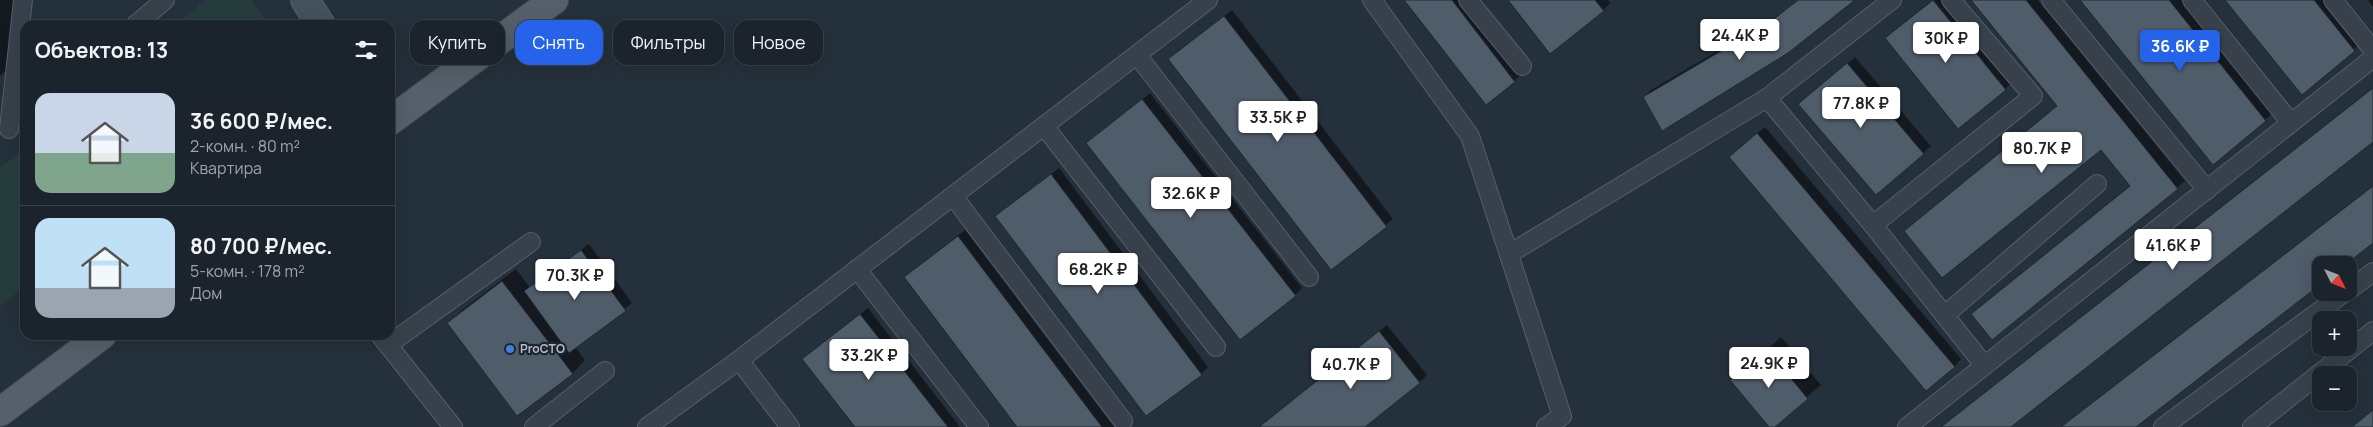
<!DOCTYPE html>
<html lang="ru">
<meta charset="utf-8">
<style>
:root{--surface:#1b242c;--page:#242c34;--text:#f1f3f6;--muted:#a0a4a9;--line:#394148;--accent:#2563eb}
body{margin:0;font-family:Manrope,sans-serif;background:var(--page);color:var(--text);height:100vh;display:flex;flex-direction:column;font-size:19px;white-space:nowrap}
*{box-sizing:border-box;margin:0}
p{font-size:16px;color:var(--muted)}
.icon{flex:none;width:28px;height:28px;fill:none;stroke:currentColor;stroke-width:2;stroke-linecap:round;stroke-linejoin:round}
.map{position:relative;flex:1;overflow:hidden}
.sheet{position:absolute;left:20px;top:20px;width:375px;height:320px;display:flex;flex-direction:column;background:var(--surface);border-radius:15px;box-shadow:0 5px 20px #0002,0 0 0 1px var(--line)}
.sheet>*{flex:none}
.banner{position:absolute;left:410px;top:20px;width:475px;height:45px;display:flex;gap:10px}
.needle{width:32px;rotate:132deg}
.controls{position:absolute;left:2312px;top:256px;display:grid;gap:10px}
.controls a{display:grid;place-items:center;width:45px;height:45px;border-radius:10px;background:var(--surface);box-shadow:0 5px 20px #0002,0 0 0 1px var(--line);font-size:25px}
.price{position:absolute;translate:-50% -42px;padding:0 11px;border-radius:5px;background:#fff;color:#222;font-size:16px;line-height:32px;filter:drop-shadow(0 1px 2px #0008)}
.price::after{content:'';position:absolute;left:50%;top:30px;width:15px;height:11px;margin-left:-8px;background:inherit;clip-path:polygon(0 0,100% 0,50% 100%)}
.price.current{background:var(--accent);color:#fff}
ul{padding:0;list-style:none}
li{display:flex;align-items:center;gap:15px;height:125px;padding:0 15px}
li+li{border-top:1px solid var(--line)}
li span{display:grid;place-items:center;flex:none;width:140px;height:100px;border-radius:15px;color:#555}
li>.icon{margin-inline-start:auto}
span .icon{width:60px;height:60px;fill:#fffc;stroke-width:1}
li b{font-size:21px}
h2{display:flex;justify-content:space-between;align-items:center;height:60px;padding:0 15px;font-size:21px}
.tag{padding:0 18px;border-radius:15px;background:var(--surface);box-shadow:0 5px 20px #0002,0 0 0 1px var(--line);font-size:18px;line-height:45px}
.tag.current{background:var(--accent);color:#fff}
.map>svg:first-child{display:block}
.green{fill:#273d3d}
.shadow{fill:#0007}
.building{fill:#4f5c69;stroke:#1f2832}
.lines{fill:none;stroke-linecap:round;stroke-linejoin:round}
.lane-casing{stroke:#565f69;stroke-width:20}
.secondary-casing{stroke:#565f69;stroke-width:30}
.primary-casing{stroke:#444d57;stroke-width:30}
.lane{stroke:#38414b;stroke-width:18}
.secondary{stroke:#46515e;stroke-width:28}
.primary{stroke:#56606b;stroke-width:28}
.shop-dot{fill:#3f7fe0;stroke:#1d2630;stroke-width:2}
.labels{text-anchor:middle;stroke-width:4.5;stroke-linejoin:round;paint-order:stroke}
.poi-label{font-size:12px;font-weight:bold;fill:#b3bcc7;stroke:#1d2630;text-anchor:start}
</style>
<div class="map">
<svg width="2373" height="427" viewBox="0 0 2373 427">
<rect width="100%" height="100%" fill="#24303b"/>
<!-- green -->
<g class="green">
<path d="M206,0H251L269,25H175Z"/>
<path d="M25,148V287L0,306V168Z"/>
</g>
<!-- shadow -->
<g class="shadow">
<path d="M0,0H14L8,69L0,76Z"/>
<path d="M1406,0H1464L1522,74L1486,103Z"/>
<path d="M1509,0H1608L1610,3L1603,10Z"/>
<path d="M1798,0H1853L1644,97L1651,90L1779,15Z"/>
<path d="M1932,0H1946L2012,82L2005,89L1894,31Z"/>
<path d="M1973,0H2038L2185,181L1992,338L1972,314L2131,185L2101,149L1905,231L2058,106Z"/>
<path d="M2081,0H2181L2273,113L2213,163Z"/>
<path d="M2227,0H2327L2361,43L2302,93Z"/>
<path d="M2368,0H2373V7Z"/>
<path d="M1232,10L1393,219L1331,268L1177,52Z"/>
<path d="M1855,57L1931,146L1876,194L1807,97Z"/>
<path d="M2373,88V141L2009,427H1941Z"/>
<path d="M1150,93L1302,288L1295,295L1088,143Z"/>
<path d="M1765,127L1961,359L1954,367L1730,157Z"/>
<path d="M1059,168L1208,367L1201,374L997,216Z"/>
<path d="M2373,186V242L2343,265H2321V282L2134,427H2061Z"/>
<path d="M965,230L1114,427H1019L905,277Z"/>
<path d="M589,244L632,303L575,347L585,360L572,374L449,323L462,310L516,269L530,288Z"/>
<path d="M868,308L960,427H857L804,359Z"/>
<path d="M1387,325L1427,375L1420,382L1363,427H1259Z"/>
<path d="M1781,337L1821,385L1771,427L1732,380Z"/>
</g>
<!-- building -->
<g class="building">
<path d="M1404,0H1452L1515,82L1486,105Z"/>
<path d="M1508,0H1595L1604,11L1550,54Z"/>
<path d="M1798,0H1855L1788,53L1662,131L1643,97L1770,22Z"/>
<path d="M1933,0L2006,90L1958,129L1885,38Z"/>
<path d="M1971,0H2026L2178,189L1992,340L1971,314L2130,186L2101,150L1942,278L1904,231L2057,106Z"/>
<path d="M2080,0H2169L2266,121L2213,165Z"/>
<path d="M2225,0H2314L2355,51L2302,95Z"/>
<path d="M1224,16L1387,227L1331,270L1168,59Z"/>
<path d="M1847,63L1924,154L1876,195L1798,104Z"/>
<path d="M2373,88V142L2011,427H1941Z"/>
<path d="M1142,99L1296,296L1240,340L1086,143Z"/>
<path d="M1757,133L1955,367L1926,391L1729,157Z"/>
<path d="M1051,174L1202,375L1146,416L995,216Z"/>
<path d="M2373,186V243L2345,265H2321V284L2136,427H2061Z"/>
<path d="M958,236L1102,427H1017L904,277Z"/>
<path d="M581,250L626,311L569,353L524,291Z"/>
<path d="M502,281L573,374L517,416L447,323Z"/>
<path d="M860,314L948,427H855L802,359Z"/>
<path d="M1379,331L1420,383L1365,427H1259Z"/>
<path d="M1767,349L1808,399L1775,427H1769L1730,380Z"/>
<path d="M2373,410V427H2352Z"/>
</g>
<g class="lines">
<!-- lane casing -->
<g class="lane-casing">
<g id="lane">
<path d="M1372,0L1470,136L1562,416L1546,427"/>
<path d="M1468,0L1522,66"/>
<path d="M2051,0L2207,190"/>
<path d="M2192,0L2291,123"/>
<path d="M2333,0L2373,50"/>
<path d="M135,25L165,0"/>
<path d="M1137,55L1309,277"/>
<path d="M1767,98L1892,0"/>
<path d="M1044,126L1216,347"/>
<path d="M9,129L23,0"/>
<path d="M953,196L1123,421"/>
<path d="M1873,225L1984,365"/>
<path d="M1509,254L1767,98L1873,225L2033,96L1951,0"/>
<path d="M857,269L979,427"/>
<path d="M2349,290L2373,272"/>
<path d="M1945,315L2097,184"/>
<path d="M380,335L453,427"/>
<path d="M388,345L531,242"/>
<path d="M534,427L605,371"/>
<path d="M647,427L739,360"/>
<path d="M790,427L739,360L1208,0"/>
<path d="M1907,427L2373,58"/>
<path d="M2163,427L2345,292"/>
<path d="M2252,427L2373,331"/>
</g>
</g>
<!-- secondary casing -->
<g class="secondary-casing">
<path id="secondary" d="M305,0L321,25"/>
</g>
<!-- primary casing -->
<g class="primary-casing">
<g id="primary">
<path d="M390,121L554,0"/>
<path d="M0,412L102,335"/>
</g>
</g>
<!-- lane -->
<use href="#lane" class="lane"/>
<!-- secondary -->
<use href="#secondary" class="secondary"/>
<!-- primary -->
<use href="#primary" class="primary"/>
</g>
<!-- markers -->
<circle class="shop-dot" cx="510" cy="349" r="5"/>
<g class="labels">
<!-- poi labels -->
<g class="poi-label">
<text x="520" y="353">ProСТО</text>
</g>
</g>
</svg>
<div class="controls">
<a><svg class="needle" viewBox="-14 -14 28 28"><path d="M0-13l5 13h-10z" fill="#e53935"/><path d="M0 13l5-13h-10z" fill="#a0a4a9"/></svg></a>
<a>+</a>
<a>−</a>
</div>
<b class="price" style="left:1740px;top:61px">24.4K ₽</b>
<b class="price" style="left:1946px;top:64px">30K ₽</b>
<b class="price current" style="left:2180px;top:72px">36.6K ₽</b>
<b class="price" style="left:1861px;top:129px">77.8K ₽</b>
<b class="price" style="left:1278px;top:143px">33.5K ₽</b>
<b class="price" style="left:2042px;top:174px">80.7K ₽</b>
<b class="price" style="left:1191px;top:219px">32.6K ₽</b>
<b class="price" style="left:2173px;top:271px">41.6K ₽</b>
<b class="price" style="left:1098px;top:295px">68.2K ₽</b>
<b class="price" style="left:575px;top:301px">70.3K ₽</b>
<b class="price" style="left:869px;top:381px">33.2K ₽</b>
<b class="price" style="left:1769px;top:389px">24.9K ₽</b>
<b class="price" style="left:1351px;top:390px">40.7K ₽</b>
<div class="banner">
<a class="tag">Купить</a>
<a class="tag current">Снять</a>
<a class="tag">Фильтры</a>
<a class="tag">Новое</a>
</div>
<section class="sheet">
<h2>Объектов: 13<svg class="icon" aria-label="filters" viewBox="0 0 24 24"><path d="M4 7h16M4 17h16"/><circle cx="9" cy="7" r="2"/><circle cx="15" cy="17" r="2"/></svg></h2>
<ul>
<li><span style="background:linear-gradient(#c9d6e8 60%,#7fa58c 0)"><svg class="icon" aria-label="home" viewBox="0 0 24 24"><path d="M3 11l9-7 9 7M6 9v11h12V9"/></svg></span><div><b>36 600 ₽/мес.</b><p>2-комн. · 80 m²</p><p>Квартира</p></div></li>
<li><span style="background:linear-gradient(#bfe0f5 70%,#9aa5b1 0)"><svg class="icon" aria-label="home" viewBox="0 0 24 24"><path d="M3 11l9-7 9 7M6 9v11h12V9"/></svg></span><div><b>80 700 ₽/мес.</b><p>5-комн. · 178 m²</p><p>Дом</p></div></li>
</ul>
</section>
</div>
